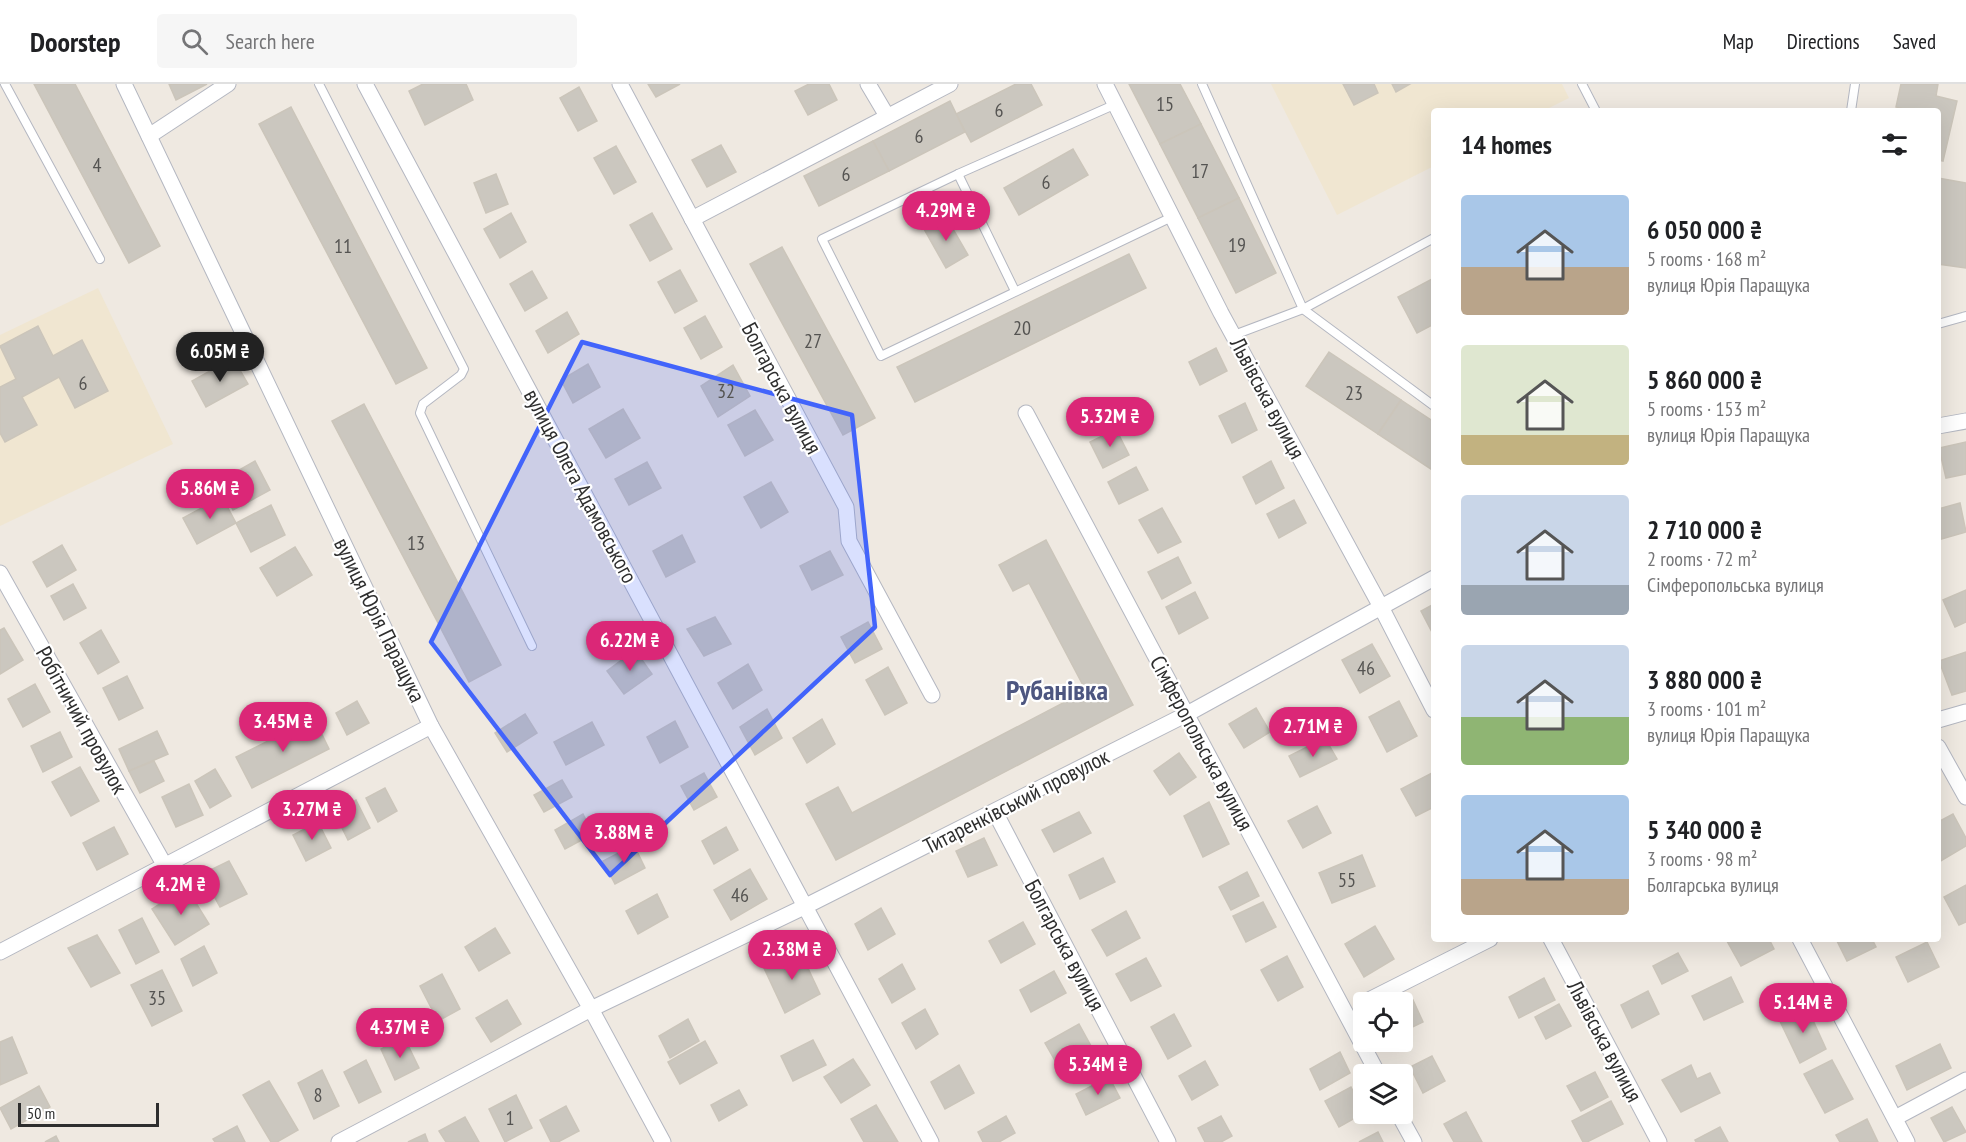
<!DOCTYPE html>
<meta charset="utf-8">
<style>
:root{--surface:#fff;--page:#f6f6f6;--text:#202124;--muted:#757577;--line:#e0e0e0;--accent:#db2777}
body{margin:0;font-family:"PT Sans Narrow",sans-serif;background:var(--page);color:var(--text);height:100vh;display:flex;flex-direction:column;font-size:22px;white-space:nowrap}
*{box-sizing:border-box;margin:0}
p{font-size:20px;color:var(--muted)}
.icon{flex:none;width:33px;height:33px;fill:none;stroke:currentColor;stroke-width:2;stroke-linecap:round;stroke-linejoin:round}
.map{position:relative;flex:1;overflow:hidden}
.sheet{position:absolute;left:1431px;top:24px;width:510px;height:834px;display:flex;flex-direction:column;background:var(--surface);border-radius:6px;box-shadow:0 6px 24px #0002}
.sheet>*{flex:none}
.tools{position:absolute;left:1353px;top:908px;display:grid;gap:12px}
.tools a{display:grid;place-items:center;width:60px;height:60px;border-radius:6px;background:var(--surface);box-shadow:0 6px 24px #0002;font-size:30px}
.scale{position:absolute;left:18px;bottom:15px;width:141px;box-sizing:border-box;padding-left:6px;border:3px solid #2e2e2e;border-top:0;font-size:16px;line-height:21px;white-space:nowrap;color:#2e2e2e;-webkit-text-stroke:4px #fff;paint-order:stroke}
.price{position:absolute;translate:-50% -51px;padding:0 14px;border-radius:21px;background:var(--accent);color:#fff;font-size:20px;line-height:39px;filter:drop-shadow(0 2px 3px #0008)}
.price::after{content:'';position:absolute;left:50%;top:36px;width:18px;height:14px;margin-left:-9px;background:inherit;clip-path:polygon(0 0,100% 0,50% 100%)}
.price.current{background:#222;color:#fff}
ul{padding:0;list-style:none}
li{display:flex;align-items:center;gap:18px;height:150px;padding:0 30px}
li span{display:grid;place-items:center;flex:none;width:168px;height:120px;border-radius:6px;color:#555}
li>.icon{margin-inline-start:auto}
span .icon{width:72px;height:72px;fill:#fffc;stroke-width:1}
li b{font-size:26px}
h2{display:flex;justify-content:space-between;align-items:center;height:72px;padding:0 30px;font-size:26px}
header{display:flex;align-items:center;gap:36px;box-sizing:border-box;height:84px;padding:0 30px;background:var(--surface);border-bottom:2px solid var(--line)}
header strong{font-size:28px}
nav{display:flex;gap:33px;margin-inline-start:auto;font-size:21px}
.search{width:420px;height:54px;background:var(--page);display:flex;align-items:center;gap:15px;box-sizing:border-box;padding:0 21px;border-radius:6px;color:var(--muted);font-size:22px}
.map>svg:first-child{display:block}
.education{fill:#f0e6d1}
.building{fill:#cbc7bf;stroke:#cbc5ba;stroke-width:1.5}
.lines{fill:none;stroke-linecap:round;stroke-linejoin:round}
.service-casing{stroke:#b4b7c1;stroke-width:10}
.minor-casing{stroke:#b4b7c1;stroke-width:17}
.service{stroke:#fff;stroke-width:8}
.minor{stroke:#fff;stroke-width:15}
.marked{fill:#4264fb;fill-opacity:0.2;stroke:#4264fb;stroke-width:4.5;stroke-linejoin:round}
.labels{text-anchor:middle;stroke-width:4.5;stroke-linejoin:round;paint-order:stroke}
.number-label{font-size:20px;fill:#555452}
.street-label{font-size:22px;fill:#2e2e2e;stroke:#fff}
.district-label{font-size:28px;font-weight:bold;fill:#4d5680;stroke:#fff}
</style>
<header>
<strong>Doorstep</strong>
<div class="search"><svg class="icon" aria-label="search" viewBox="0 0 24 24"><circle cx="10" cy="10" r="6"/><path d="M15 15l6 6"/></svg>Search here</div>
<nav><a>Map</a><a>Directions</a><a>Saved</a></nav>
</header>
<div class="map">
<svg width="1966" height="1058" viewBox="0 0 1966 1058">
<rect width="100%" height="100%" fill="#efe9e1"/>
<!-- education -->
<g class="education">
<path d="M1271,0H1562L1569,14L1543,27H1434V82L1337,131Z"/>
<path d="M98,204L173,360L0,442V251Z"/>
</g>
<!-- building -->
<g class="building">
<path d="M34,0H75L160,162L129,179Z"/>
<path d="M169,0H207L176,16Z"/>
<path d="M423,0H466L473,16L425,41L409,7Z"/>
<path d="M648,0H680L656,13Z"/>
<path d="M809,0H829L837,16L808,31L795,7Z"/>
<path d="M1016,0H1031L1042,21L971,58L956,30Z"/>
<path d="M1129,0H1180L1201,40L1160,60Z"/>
<path d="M1343,0H1374L1378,9L1354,21Z"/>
<path d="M1392,0H1410L1396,8Z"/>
<path d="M1901,0H1938L1936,12L1957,17L1943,77L1938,76V27H1911L1896,23Z"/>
<path d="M579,3L597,37L578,47L560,14Z"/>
<path d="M950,17L965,48L889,87L873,57Z"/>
<path d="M291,23L427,284L396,300L259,40Z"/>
<path d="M1201,40L1239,114L1198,134L1160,60Z"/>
<path d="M873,57L889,87L819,122L804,92Z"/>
<path d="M721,61L736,88L707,103L692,76Z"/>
<path d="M616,62L636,98L614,110L594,74Z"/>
<path d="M1073,65L1088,91L1019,131L1004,104Z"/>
<path d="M496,90L508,120L486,129L474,99Z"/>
<path d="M1938,94L1966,99V184L1938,180Z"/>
<path d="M1239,114L1276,189L1236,209L1198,134Z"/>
<path d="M511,129L526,158L500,174L484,145Z"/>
<path d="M652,129L672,165L650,177L630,141Z"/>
<path d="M946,133L968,171L946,184L924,145Z"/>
<path d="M782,163L875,334L843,351L750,180Z"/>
<path d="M1129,170L1146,204L915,318L897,283Z"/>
<path d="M680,186L697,217L675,229L658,198Z"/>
<path d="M532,187L547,214L525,227L510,200Z"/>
<path d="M1434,194V240L1417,249L1398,213Z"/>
<path d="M567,228L579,250L548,269L536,247Z"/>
<path d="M705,232L722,263L701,275L684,244Z"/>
<path d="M38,242L53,272L82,256L108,307L75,324L59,293L22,313L37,341L5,358L0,349V303L16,295L0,262Z"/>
<path d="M1216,264L1227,287L1200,301L1189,278Z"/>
<path d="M1329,268L1401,316L1378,350L1306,302Z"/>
<path d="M233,274L248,300L206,323L192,297Z"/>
<path d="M588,280L600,303L573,319L561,296Z"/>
<path d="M733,281L750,312L718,333L701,302Z"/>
<path d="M1401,316L1434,338V387L1378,350Z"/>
<path d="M1245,319L1257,346L1232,359L1219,332Z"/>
<path d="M364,320L501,581L469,598L332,337Z"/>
<path d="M623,325L640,354L606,374L589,345Z"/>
<path d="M755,326L773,356L745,372L728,341Z"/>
<path d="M1116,345L1129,371L1103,384L1090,358Z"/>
<path d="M1966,358V390L1946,394L1939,364Z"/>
<path d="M255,377L270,406L233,426L218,398Z"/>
<path d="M1271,377L1284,404L1256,420L1243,393Z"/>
<path d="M647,378L661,404L629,421L615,395Z"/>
<path d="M1136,383L1148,406L1119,420L1108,398Z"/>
<path d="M771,398L788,428L761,444L744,413Z"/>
<path d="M222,413L236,439L197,460L183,434Z"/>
<path d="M1294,416L1306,439L1279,454L1267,430Z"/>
<path d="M1960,419L1966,448L1938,456V425Z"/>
<path d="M271,421L285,451L251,468L236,439Z"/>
<path d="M1162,424L1181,458L1158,469L1139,436Z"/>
<path d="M682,451L695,478L666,493L653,467Z"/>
<path d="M1046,456L1133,621L836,776L806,720L838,703L852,729L1086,607L1029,499L1013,507L999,481Z"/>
<path d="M62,461L76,486L47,503L33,478Z"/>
<path d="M295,463L312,491L277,512L260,484Z"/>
<path d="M830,467L843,491L812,506L800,482Z"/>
<path d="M1178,473L1191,499L1162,515L1148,488Z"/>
<path d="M73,500L86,524L64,536L51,512Z"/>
<path d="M1966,506V538L1955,543L1943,516Z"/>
<path d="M1195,508L1208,534L1179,550L1166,523Z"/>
<path d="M1434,520V552L1421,527Z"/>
<path d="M715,533L731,560L704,572L687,545Z"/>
<path d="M868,538L882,565L855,579L841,553Z"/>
<path d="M4,544L23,576L0,590V546Z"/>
<path d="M101,546L119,578L98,590L80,559Z"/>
<path d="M1372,560L1390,592L1360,609L1342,576Z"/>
<path d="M635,566L652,590L624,610L607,587Z"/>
<path d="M1966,568V607L1952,611L1939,577Z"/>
<path d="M748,580L762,606L733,625L718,599Z"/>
<path d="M888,583L907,619L885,631L866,596Z"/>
<path d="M127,592L143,624L119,636L103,604Z"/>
<path d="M35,600L50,628L23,643L8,615Z"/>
<path d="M357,617L369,639L347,651L336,629Z"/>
<path d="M1399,617L1417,652L1387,668L1369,633Z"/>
<path d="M1256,624L1270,648L1244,664L1229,640Z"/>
<path d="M767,625L782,654L755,671L740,643Z"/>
<path d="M525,630L537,649L507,668L495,649Z"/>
<path d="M314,634L329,665L252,704L236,673Z"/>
<path d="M822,635L835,660L807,679L793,654Z"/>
<path d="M675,637L688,663L660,679L647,653Z"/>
<path d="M592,638L604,661L566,681L554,658Z"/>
<path d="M157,647L168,670L129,687L119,665Z"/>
<path d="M60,648L72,673L43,688L31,662Z"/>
<path d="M1325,654L1337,675L1300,693L1289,672Z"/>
<path d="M1179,669L1196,693L1170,711L1154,687Z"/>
<path d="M154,677L164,697L140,709L129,687Z"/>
<path d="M80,683L99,717L71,732L52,698Z"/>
<path d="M215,685L231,712L210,724L195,697Z"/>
<path d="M1434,688V723L1416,732L1401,705Z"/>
<path d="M704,689L717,713L694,726L681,702Z"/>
<path d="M562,696L572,713L544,728L534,711Z"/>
<path d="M189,700L203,731L176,743L162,713Z"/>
<path d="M385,704L397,727L378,738L366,714Z"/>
<path d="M356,716L370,744L348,756L334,728Z"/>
<path d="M1209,718L1229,760L1203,773L1184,732Z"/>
<path d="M1317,722L1331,749L1303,764L1288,737Z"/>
<path d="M1079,728L1091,749L1054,768L1042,746Z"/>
<path d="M583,730L593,750L565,765L555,746Z"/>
<path d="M1953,730L1966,754V762L1939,778L1938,738Z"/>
<path d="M318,738L331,764L306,777L293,751Z"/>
<path d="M114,743L128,770L97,786L83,759Z"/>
<path d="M726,743L738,766L714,780L702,757Z"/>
<path d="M984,754L997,781L968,793L956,767Z"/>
<path d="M634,761L645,784L615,800L603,777Z"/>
<path d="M1362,771L1375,802L1332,819L1319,789Z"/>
<path d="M1103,774L1115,798L1080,815L1069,791Z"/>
<path d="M229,777L247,810L220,823L202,790Z"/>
<path d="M750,785L767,815L731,836L714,806Z"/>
<path d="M1247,788L1259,812L1231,826L1219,803Z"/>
<path d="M1966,801V838L1959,841L1944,813Z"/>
<path d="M186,803L209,840L175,861L152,825Z"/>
<path d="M657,810L668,833L638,850L626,827Z"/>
<path d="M1263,818L1276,843L1246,858L1233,832Z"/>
<path d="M881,824L895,850L868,866L855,840Z"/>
<path d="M1126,827L1140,854L1107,872L1092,846Z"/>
<path d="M142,834L159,868L136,880L119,846Z"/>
<path d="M1023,838L1035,860L1001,879L989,857Z"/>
<path d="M1375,842L1394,875L1364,893L1345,860Z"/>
<path d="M495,844L510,869L479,887L465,863Z"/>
<path d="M97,851L120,889L91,903L68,864Z"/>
<path d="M1731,855H1769L1774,865L1741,882L1727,857Z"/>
<path d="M1836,855H1872L1876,863L1847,877Z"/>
<path d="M1927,858L1939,883L1908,898L1896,873Z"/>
<path d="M204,862L217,889L193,902L181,875Z"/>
<path d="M799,865L820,910L785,929L764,884Z"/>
<path d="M1678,869L1688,887L1662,900L1653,882Z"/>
<path d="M1287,872L1303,903L1278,917L1261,886Z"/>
<path d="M1146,874L1161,902L1131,917L1116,890Z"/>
<path d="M902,880L915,905L892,919L879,895Z"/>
<path d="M162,886L182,927L152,942L131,901Z"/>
<path d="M1054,887L1066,909L1031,928L1020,906Z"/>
<path d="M442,890L460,925L438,937L420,902Z"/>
<path d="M1731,893L1743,918L1704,936L1692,912Z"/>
<path d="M1544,894L1555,916L1519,934L1509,913Z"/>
<path d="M1648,907L1659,930L1632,944L1621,921Z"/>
<path d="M507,916L521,940L491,958L476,934Z"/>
<path d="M1413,916L1423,938L1402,948V921Z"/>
<path d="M1559,920L1571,942L1546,955L1535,933Z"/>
<path d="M1806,921L1826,965L1800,979L1779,935Z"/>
<path d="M925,925L938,950L916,965L902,939Z"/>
<path d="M1174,930L1191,962L1168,975L1151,943Z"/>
<path d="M688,935L699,957L670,974L659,952Z"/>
<path d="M1079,940L1091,962L1057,980L1045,959Z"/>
<path d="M12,953L27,989L0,1001V958Z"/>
<path d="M404,953L419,984L395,996L381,965Z"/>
<path d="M813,956L826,981L793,997L781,972Z"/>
<path d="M705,957L717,979L680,1000L668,978Z"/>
<path d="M1940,960L1951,984L1907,1006L1896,982Z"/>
<path d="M1340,968L1350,989L1320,1006L1310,985Z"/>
<path d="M1432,972L1445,997L1423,1009L1410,983Z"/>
<path d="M853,975L870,1001L841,1019L824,993Z"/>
<path d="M366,976L381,1008L359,1019L344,988Z"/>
<path d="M1832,976L1853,1015L1825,1029L1804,990Z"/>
<path d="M1205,977L1218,1001L1192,1016L1179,992Z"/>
<path d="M959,981L974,1009L945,1025L931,998Z"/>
<path d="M1691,981L1697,995L1710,989L1720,1009L1681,1028L1662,996Z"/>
<path d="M322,986L339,1022L314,1035L298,999Z"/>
<path d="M1595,988L1608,1013L1581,1027L1567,1002Z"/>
<path d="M1109,993L1120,1014L1086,1031L1076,1010Z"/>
<path d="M269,997L298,1046L277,1058H271L243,1011Z"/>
<path d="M39,1002L50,1023L11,1045L0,1024Z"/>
<path d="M1351,1003L1364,1029L1339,1043L1325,1017Z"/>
<path d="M739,1006L747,1021L719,1037L711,1021Z"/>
<path d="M516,1011L532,1044L505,1058L489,1025Z"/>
<path d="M1611,1017L1623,1040L1587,1058H1583L1572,1037Z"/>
<path d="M876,1021L898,1058H864L851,1035Z"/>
<path d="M566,1022L579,1047L558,1058H551L540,1036Z"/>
<path d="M1952,1023L1966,1048L1944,1058L1931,1034Z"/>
<path d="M1466,1028L1482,1058H1454L1444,1040Z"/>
<path d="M1006,1032L1015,1049L999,1058H983L978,1048Z"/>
<path d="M1221,1032L1232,1052L1221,1058H1205L1198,1044Z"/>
<path d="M465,1033L479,1058H446L439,1047Z"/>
<path d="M1867,1035L1878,1058H1840L1836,1051Z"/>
<path d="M237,1042L245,1058H215L213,1055Z"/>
<path d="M1720,1043L1728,1058H1696L1695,1056Z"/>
<path d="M1378,1048L1383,1058H1359Z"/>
<path d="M425,1050L428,1058H408Z"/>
<path d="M56,1052L59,1058H45Z"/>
</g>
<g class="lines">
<!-- service casing -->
<g class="service-casing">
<g id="service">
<path d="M5,0L100,175"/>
<path d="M319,0L464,285L461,291L423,320L420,329L532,562"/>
<path d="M1202,0L1303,225L1434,322"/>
<path d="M1582,0L1596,27"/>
<path d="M1116,20L958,90L822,155L881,272L1172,133"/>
<path d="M1851,27L1855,0"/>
<path d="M958,90L1015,207"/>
<path d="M1938,240L1966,232"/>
<path d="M1234,251L1303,225L1434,154"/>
</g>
</g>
<!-- minor casing -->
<g class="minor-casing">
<g id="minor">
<path d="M124,0L431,642L591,925L663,1058"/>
<path d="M365,0L931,1058"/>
<path d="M620,0L846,423L849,457L932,611"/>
<path d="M868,0L887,32"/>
<path d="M1105,0L1221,229L1381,523L1434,626"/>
<path d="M149,52L228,0"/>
<path d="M692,135L950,0"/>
<path d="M1026,329L1378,990"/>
<path d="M1938,342L1966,337"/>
<path d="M0,489L165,782"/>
<path d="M1938,636L1966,628"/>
<path d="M1938,663L1966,713"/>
<path d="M995,728L1168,1058"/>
<path d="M1551,855L1659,1058"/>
<path d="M1800,855L1907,1058"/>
<path d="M0,868L431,642"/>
<path d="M1365,918L1490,855"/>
<path d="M1398,1029L1414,1058"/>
<path d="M1895,1034L1966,996"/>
<path d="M339,1058L591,925L806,822L1187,630L1434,494"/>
</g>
</g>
<!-- service -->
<use href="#service" class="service"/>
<!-- minor -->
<use href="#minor" class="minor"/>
</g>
<!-- marked area -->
<path class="marked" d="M582,258L852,331L875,543L610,791L431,558Z"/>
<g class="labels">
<!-- number labels -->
<g class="number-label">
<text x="1165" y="27">15</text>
<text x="999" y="33">6</text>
<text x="919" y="59">6</text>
<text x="97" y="88">4</text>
<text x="1200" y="94">17</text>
<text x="846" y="97">6</text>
<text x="1046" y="105">6</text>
<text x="1237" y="168">19</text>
<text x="343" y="169">11</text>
<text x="1022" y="251">20</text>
<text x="813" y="264">27</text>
<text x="83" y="306">6</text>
<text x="726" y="314">32</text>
<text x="1354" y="316">23</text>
<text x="416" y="466">13</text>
<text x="1366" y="591">46</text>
<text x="1347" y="803">55</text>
<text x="740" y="818">46</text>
<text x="157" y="921">35</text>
<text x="318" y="1018">8</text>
<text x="510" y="1041">1</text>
</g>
<!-- street labels -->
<g class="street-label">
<text transform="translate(782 304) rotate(62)" y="8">Болгарська вулиця</text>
<text transform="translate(1268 314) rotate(62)" y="8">Львівська вулиця</text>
<text transform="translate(581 402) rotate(62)" y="8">вулиця Олега Адамовського</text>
<text transform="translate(380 536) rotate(64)" y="8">вулиця Юрія Паращука</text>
<text transform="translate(82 636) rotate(61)" y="8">Робітничий провулок</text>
<text transform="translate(1202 659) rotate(62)" y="8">Сімферопольська вулиця</text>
<text transform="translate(1016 717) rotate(-27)" y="8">Титаренківський провулок</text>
<text transform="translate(1065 861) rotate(62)" y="8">Болгарська вулиця</text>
<text transform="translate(1605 957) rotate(62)" y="8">Львівська вулиця</text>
</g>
<!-- district labels -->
<g class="district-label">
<text x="1057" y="616">Рубанівка</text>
</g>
</g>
</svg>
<div class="tools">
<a><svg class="icon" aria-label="locate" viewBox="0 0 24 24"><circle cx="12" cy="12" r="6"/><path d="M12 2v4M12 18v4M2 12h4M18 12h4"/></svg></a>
<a><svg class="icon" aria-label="layers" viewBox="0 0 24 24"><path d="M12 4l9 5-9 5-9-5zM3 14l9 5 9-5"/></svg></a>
</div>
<div class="scale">50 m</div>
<b class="price" style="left:946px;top:158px">4.29M ₴</b>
<b class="price current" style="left:220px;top:299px">6.05M ₴</b>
<b class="price" style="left:1110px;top:364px">5.32M ₴</b>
<b class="price" style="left:210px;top:436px">5.86M ₴</b>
<b class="price" style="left:630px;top:588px">6.22M ₴</b>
<b class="price" style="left:283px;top:669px">3.45M ₴</b>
<b class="price" style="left:1313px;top:674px">2.71M ₴</b>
<b class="price" style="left:312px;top:757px">3.27M ₴</b>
<b class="price" style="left:624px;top:780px">3.88M ₴</b>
<b class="price" style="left:181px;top:832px">4.2M ₴</b>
<b class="price" style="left:792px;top:897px">2.38M ₴</b>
<b class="price" style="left:1803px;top:950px">5.14M ₴</b>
<b class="price" style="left:400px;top:975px">4.37M ₴</b>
<b class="price" style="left:1098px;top:1012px">5.34M ₴</b>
<section class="sheet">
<h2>14 homes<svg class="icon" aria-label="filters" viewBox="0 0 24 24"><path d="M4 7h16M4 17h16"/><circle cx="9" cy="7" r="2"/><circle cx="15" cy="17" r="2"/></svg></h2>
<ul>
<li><span style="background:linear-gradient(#a9c7e8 60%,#b9a48a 0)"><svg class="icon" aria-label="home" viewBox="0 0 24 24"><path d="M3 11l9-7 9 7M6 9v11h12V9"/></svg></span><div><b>6 050 000 ₴</b><p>5 rooms · 168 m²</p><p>вулиця Юрія Паращука</p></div></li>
<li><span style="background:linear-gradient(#dfe7d0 75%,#c2b280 0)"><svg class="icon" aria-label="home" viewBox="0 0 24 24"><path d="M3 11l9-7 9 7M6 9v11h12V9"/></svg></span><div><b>5 860 000 ₴</b><p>5 rooms · 153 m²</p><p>вулиця Юрія Паращука</p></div></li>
<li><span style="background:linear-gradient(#c9d6e8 75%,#9aa5b1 0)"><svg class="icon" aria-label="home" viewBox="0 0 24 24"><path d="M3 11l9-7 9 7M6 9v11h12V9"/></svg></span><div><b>2 710 000 ₴</b><p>2 rooms · 72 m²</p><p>Сімферопольська вулиця</p></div></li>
<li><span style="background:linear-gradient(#c9d6e8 60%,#8fb573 0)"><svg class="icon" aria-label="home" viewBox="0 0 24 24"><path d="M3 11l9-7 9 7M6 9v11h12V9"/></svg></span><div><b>3 880 000 ₴</b><p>3 rooms · 101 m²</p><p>вулиця Юрія Паращука</p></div></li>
<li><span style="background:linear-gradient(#a9c7e8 70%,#b9a48a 0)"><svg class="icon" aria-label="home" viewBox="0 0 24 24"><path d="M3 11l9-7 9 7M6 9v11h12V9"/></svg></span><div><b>5 340 000 ₴</b><p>3 rooms · 98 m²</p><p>Болгарська вулиця</p></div></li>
</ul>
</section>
</div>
